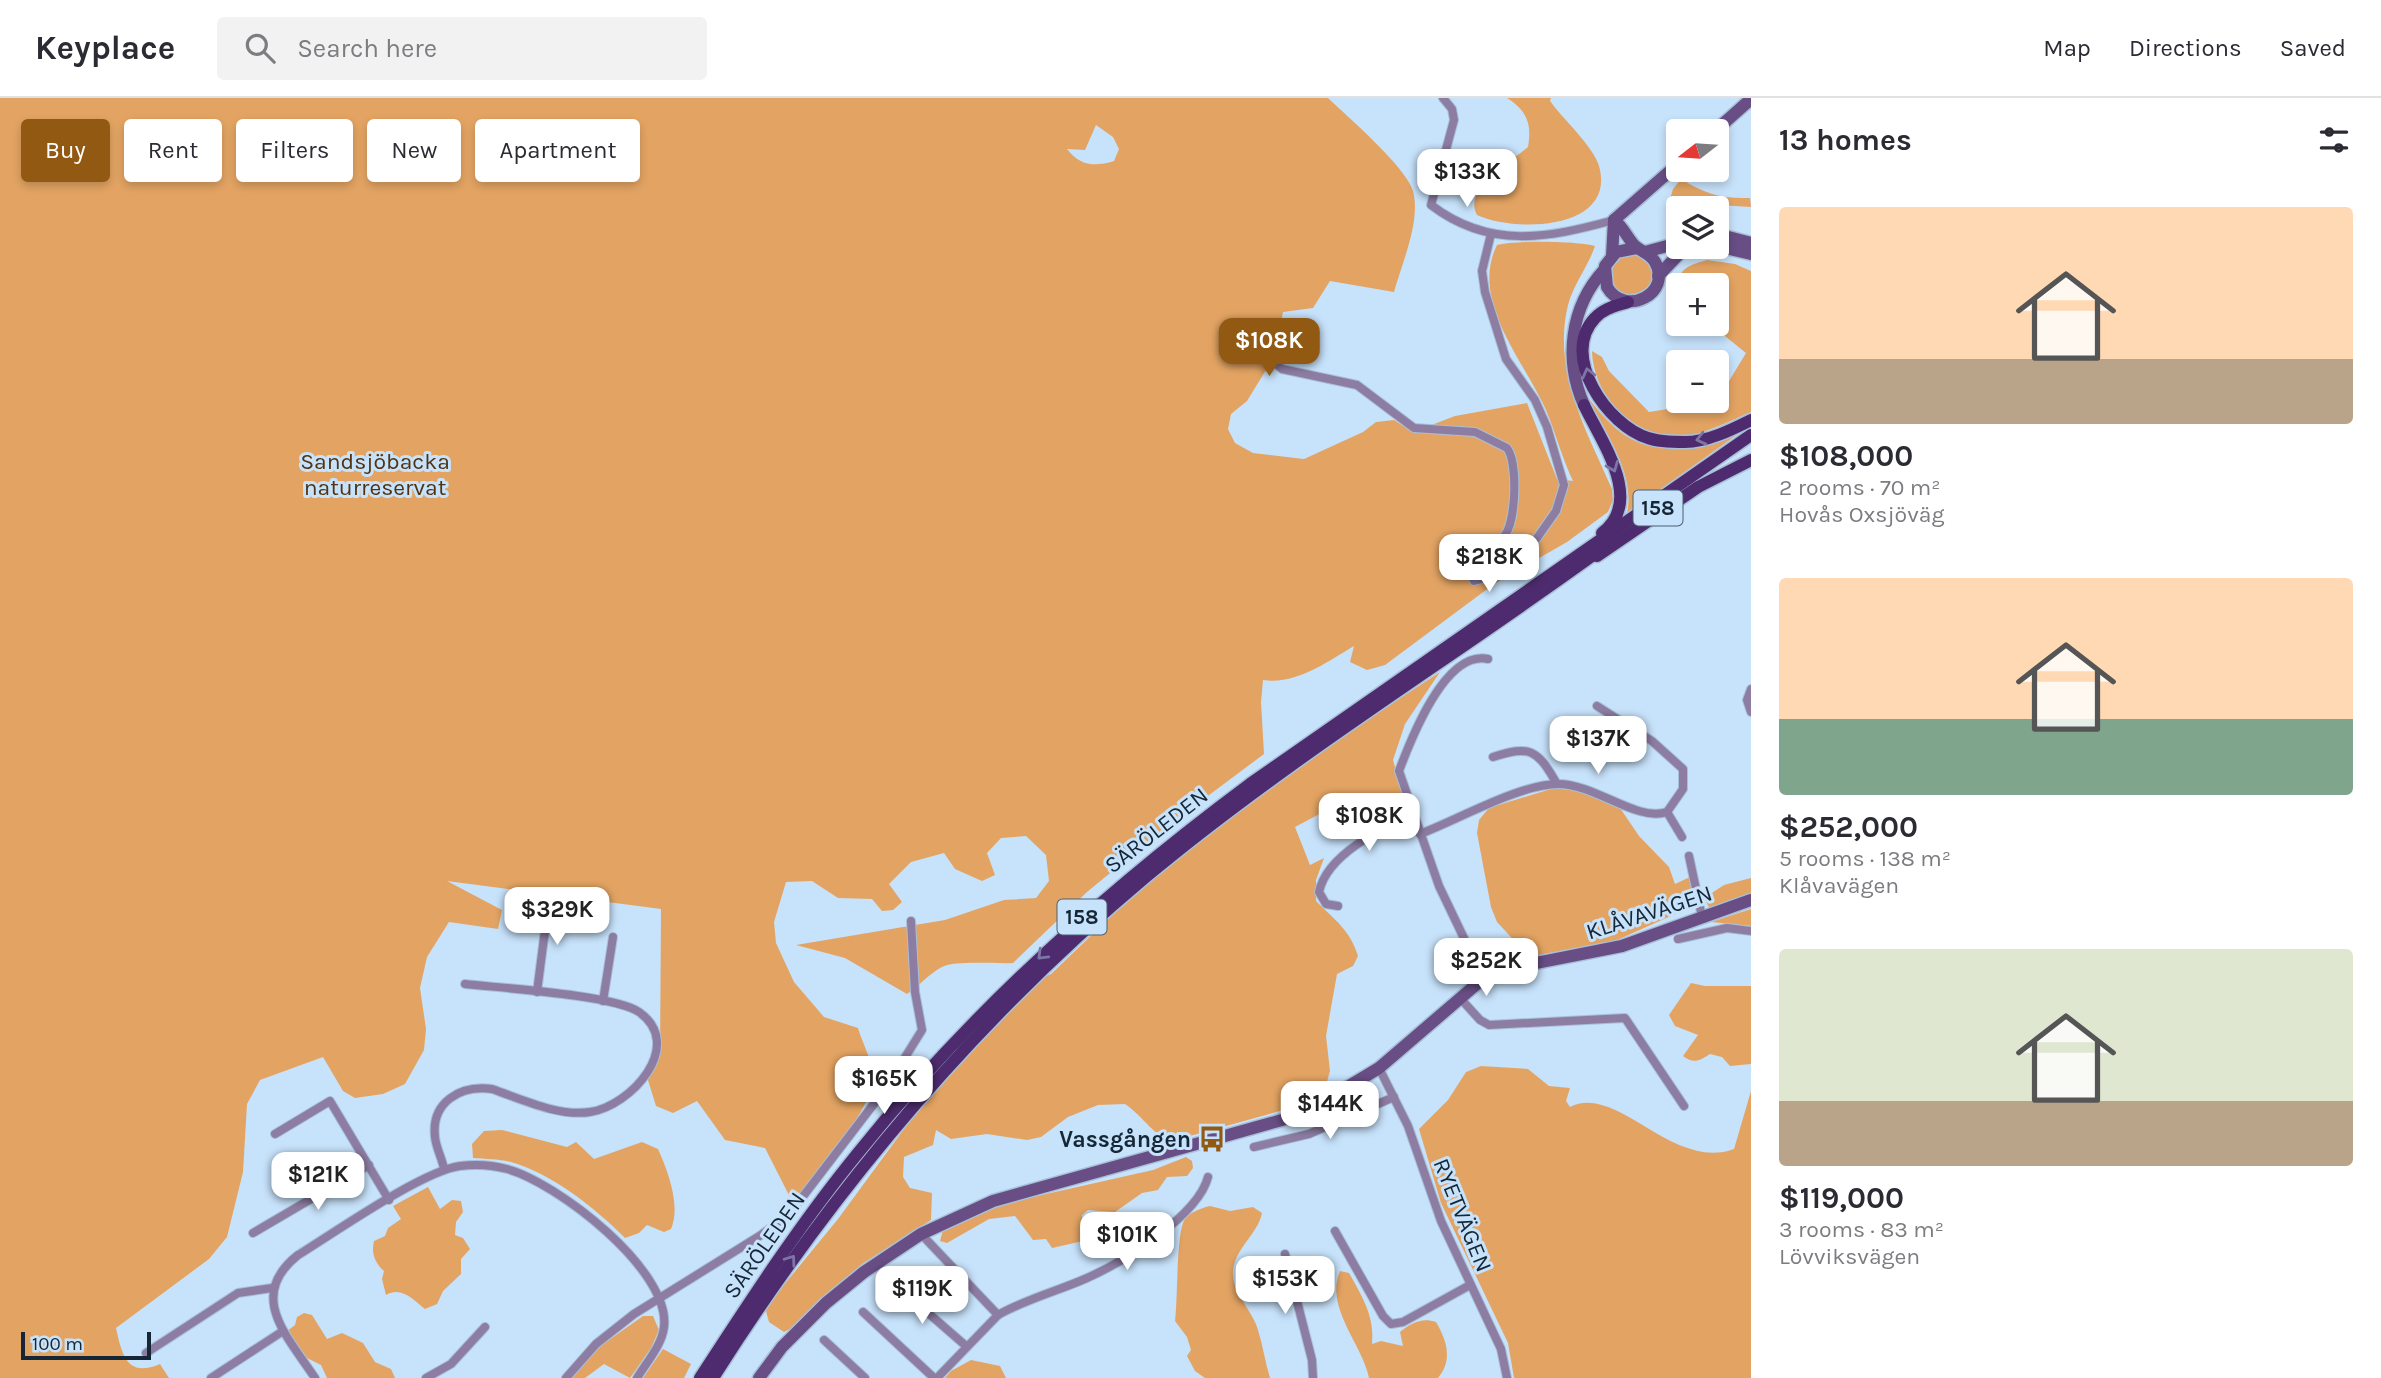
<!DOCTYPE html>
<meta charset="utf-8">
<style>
:root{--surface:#fff;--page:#f2f2f3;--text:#2b2b33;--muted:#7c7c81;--line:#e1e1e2;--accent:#925913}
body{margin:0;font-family:Karla,sans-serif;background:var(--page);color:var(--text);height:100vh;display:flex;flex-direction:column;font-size:26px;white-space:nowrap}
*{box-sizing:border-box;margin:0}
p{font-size:23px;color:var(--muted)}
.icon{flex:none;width:38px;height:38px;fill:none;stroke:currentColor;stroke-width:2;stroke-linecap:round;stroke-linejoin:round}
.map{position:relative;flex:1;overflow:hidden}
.panel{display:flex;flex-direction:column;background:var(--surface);width:630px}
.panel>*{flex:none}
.banner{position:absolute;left:21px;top:21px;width:665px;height:63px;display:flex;gap:14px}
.needle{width:46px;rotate:253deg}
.buttons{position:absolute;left:1666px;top:21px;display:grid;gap:14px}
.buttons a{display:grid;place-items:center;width:63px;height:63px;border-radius:7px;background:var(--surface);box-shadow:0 4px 10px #0003;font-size:35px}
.scale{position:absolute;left:21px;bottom:18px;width:130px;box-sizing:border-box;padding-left:7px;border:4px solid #152736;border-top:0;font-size:19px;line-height:24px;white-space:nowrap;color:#152736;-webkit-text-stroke:5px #c7e2fb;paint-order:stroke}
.price{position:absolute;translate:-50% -60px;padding:0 16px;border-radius:14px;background:#fff;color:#222;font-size:23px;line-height:46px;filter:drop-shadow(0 2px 4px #0008)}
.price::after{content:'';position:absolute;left:50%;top:42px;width:21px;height:16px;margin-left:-10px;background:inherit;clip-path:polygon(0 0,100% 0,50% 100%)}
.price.current{background:var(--accent);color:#fff}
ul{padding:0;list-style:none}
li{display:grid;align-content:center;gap:14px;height:371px;padding:0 28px}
li span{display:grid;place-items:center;height:217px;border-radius:7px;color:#555}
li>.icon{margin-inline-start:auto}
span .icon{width:126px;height:126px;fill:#fffc;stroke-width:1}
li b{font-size:30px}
h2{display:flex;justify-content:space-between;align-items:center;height:84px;padding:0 28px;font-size:30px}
.chip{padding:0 24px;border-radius:7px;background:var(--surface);box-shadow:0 4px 10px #0003;font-size:24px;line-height:63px}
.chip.current{background:var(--accent);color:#fff}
header{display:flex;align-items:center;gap:42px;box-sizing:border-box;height:98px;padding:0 35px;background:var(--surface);border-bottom:2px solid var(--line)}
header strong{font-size:33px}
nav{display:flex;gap:38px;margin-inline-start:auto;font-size:24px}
.search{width:490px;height:63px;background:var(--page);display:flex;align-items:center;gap:18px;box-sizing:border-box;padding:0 24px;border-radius:7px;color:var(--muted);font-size:26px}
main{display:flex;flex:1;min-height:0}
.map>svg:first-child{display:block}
.green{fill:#e3a463;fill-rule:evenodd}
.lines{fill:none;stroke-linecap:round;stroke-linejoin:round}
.street-casing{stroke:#a7c0d8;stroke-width:10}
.secondary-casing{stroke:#a7c0d8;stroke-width:15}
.primary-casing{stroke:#a7c0d8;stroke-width:15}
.street{stroke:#8e7da3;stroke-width:8}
.secondary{stroke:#684e85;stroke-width:12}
.primary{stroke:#4e2b6e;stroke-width:12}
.oneway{stroke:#7e74a6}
.labels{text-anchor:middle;stroke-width:6;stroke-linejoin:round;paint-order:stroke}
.shield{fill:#c7e2fb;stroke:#4a5f71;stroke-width:2}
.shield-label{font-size:21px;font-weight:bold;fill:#152736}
.park-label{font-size:23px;fill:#52320f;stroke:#c7e2fb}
.street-label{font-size:23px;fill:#152736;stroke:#c7e2fb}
.poi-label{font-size:23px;font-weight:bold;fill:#152736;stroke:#c7e2fb;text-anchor:end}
</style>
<header>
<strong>Keyplace</strong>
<div class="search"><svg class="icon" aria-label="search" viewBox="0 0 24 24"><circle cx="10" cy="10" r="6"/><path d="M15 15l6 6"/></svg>Search here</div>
<nav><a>Map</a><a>Directions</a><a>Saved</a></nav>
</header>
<main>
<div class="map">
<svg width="1751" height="1280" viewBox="0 0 1751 1280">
<rect width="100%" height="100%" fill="#c7e2fb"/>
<!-- green -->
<g class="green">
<path d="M0,0H1328C1347,18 1407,70 1413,93C1421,123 1402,165 1394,194L1330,183L1313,210L1283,214L1278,240L1266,272L1247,303L1231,316L1228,331L1235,345L1253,355L1304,361L1363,334L1376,324L1394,322L1413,334L1455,318L1527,305L1557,381L1573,383C1562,360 1556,336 1546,312C1525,264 1469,203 1497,147C1515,142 1578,143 1595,148C1588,169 1574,185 1568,207C1552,273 1586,331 1612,391L1613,402L1608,414L1567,444L1494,486L1385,567L1367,572L1350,564L1354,548C1327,564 1296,587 1263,582L1261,604L1264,656L1165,730L1087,794L1013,865C995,866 956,862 942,869C930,875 919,888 907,896L845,860L796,847L945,822L1004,802L1036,800L1049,783L1046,757L1026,738L1001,740L987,755L995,777L982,783L955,771L944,755L911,764L889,786L902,804L893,812L882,813L872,801L838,800L812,783L786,784L774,824L776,845L794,884L824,919L858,930C862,944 872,962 873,977C874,1012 815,1076 793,1105L765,1050L725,1042L697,1003L673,1015L656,1008L647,979L660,959L661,811L447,783L502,812L498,831L449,824L427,859L420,890L426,931L424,952L405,986L383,996L355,1000L343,993L323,959L260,982L247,1006L243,1074L227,1139L209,1161L116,1230C122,1257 127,1280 160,1266L169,1280H0ZM1096,27L1113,39L1119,51L1114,63C1095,69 1080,68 1067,51L1085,52Z"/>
<path d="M1507,0H1551L1550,3C1562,20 1594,49 1599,68C1617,132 1516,135 1477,117C1462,90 1513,62 1528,49C1532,25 1527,13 1507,0Z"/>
<path d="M1681,81C1705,96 1722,101 1750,100L1751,109L1669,104L1673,91Z"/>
<circle cx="1632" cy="176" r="21"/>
<path d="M1707,162L1735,166L1751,173V314C1732,322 1711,333 1691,337C1641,347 1593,301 1592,253L1602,259L1609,273L1649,314L1717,303L1746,255L1710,226H1717V187H1678V190L1675,186C1682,169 1690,167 1707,162Z"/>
<path d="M1588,299C1636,365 1668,353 1738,336L1627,415C1636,376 1604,333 1588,299Z"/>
<path d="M1440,574L1405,626L1393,662L1405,705L1357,732L1340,705L1295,729L1310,767L1324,760L1316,782V803C1335,822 1350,832 1358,858L1353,868L1337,876L1326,938L1330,973L1324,994L1294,1009L1190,1038L1176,1046C1157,1042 1142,1017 1125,1006L1098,1007L1068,1019L1041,1039L1027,1042L987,1036L951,1041L936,1032L933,1047L904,1059L903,1079L910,1090L932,1095L931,1122L862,1166L794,1229L784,1234L769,1224L765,1210L838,1121L929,997L1039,881L1051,876L1144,787L1299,667Z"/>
<path d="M1554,690L1588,694L1616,704L1639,738L1669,769L1675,786L1690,779L1694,796L1693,808L1615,843L1538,857L1522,851L1497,824L1491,809L1477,735L1479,722L1489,710Z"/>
<path d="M1751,780V797L1710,811L1704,800L1724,787Z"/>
<path d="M1751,811V828L1711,824Z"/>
<path d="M1691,885L1705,888H1751V966L1730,968L1722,959L1710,956C1699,963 1694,966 1683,958L1698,937L1675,928L1669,917Z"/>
<path d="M1481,968L1528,971L1549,988L1570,990L1566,1003L1570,1009C1617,985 1673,1074 1734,1051L1751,993V1280H1514L1508,1245L1441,1105L1419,1031L1448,1002L1466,974Z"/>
<path d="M502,1032L567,1049L576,1044L594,1061L642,1044L658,1051C668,1073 681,1108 671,1131L664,1134L647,1127L639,1135L625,1140C595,1110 553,1076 511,1064C499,1061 485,1061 473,1060L472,1046L484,1033Z"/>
<path d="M1186,1059L1192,1063L1193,1070L1187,1078L1167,1079L1158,1092L1142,1095L1115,1114L1088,1112L1082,1117V1126L1096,1131L1083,1143L1052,1150L1046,1141L1033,1142L1015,1118L989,1121L947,1145L940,1143L943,1132L997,1107L1153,1072Z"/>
<path d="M428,1089L440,1111L452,1102L461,1103L463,1114L456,1124L455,1137L463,1140L470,1151L461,1161V1176L443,1193L437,1206L425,1211C413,1202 402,1188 386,1197L382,1181L384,1173C375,1165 371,1155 374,1143L385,1138L388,1130L401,1121L393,1108Z"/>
<path d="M1210,1108L1230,1113L1253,1109L1262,1115C1258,1137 1231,1153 1233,1178C1234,1196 1253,1214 1258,1232C1263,1248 1265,1264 1270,1280H1205L1195,1273L1187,1258L1191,1252L1187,1239L1175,1223C1178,1201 1176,1134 1185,1121C1191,1114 1201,1110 1210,1108Z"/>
<path d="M1340,1173L1349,1175C1362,1198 1375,1219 1372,1246L1381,1243L1403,1248L1400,1234C1411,1225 1422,1219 1436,1224C1447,1243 1453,1262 1438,1280H1369C1363,1247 1324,1209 1340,1173Z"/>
<path d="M304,1215L312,1217L327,1241L342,1235L363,1245L375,1264L391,1271L395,1280H327L321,1267L307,1260L287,1233L295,1227L297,1219Z"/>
<path d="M643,1218H653L659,1232L651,1250L630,1280L604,1266L585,1280H572L599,1249Z"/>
<path d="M663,1251L691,1266L684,1280H643Z"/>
<path d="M971,1262L1000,1268L1006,1280H945L951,1273Z"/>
</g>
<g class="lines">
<!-- street casing -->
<g class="street-casing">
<g id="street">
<path d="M1443,0L1452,11L1454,22L1431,107C1490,152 1548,140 1614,122"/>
<path d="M1268,259L1282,271L1357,287L1414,330L1475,334L1507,350C1518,365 1516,422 1505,437C1494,451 1474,452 1468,470L1474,483L1493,478L1537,440L1556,413L1564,387L1547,329L1535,302L1506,261L1485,194L1482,173L1491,136"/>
<path d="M1751,591L1747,602L1751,614"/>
<path d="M1493,659C1530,647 1537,651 1557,686"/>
<path d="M1667,714L1682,739"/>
<path d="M1420,736C1457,722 1520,686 1558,686C1596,686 1636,724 1667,714L1683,691V671L1652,643L1597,608"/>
<path d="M1689,758L1702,819"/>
<path d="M1338,808L1326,806L1319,794C1327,756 1381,731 1413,716"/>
<path d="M1678,841L1727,830L1751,833"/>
<path d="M1484,882L1439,788L1399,673C1411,641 1445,552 1488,561"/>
<path d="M537,894L549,801"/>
<path d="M1460,900L1480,922L1489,927L1625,920L1684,1008"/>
<path d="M603,903L613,839"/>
<path d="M1379,970L1408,1028L1441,1123L1501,1251L1507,1280"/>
<path d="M275,1036L330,1003L389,1102"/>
<path d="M1254,1049L1309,1036L1394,999"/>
<path d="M444,1071C442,1060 436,1050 435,1039C431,1004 460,987 492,991C521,1001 559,1019 590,1014C631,1008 686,947 639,914C614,897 500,890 465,886"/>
<path d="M1335,1133L1383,1218L1391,1226L1403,1224L1470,1187"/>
<path d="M253,1135L369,1067"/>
<path d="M921,1136L998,1217L937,1280"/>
<path d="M1285,1156L1312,1262L1313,1280"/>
<path d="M896,1187L966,1248"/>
<path d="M863,1214L934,1280"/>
<path d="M998,1217C1026,1201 1058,1193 1087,1180C1123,1164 1198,1118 1208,1079"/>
<path d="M824,1242L865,1280"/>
<path d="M146,1255L238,1195L272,1190"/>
<path d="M211,1280L283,1233"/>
<path d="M315,1280C288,1239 246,1198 298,1157C334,1135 422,1073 460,1068C475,1066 492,1067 507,1071C556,1084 671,1172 664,1229C662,1247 646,1265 637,1280"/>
<path d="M426,1280L451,1266L485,1229"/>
<path d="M566,1280L596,1246L634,1216L761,1137L791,1114L886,990L922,932L915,894L911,823"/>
</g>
</g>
<!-- secondary casing -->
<g class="secondary-casing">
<g id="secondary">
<path d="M1715,33L1751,1"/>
<path d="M1614,122C1623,129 1627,139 1634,147C1641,154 1650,155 1655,164C1673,195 1625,220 1607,189L1605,168L1616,154L1637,150"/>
<path d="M1717,136L1751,145"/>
<path d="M1717,148L1751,156"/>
<path d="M1645,154L1678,145"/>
<path d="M1612,158L1614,122L1678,66"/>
<path d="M1658,178L1680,155L1691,149"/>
<path d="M1584,307C1564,262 1570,209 1604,172"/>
<path d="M759,1280L782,1249L826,1205L864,1174L921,1136L993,1103L1282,1022L1316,1008L1379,970L1478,885L1516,869L1622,848L1751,802"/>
</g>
</g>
<!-- primary casing -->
<g class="primary-casing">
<g id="primary">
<path d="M1628,204C1616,208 1604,210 1595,220C1559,258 1608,328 1648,340C1659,344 1673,344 1685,344C1707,344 1731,332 1751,322"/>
<path d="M1584,307C1601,343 1645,403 1602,435"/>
<path d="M1597,458L1698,389L1751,362"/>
<path d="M700,1280C750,1203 800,1126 858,1055C971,914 1106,793 1250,686L1751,337"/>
<path d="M713,1280C832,1092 976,921 1147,778C1290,659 1452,560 1603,450"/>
</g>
</g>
<!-- street -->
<use href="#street" class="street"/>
<!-- secondary -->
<use href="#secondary" class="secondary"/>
<!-- primary -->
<use href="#primary" class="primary"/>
</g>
<!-- one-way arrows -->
<defs><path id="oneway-chevron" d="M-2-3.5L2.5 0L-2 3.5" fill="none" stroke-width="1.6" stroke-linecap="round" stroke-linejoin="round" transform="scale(1.75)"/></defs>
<g class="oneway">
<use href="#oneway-chevron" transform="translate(1588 275) rotate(-104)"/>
<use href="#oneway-chevron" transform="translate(1701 341) rotate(166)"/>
<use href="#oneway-chevron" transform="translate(1613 369) rotate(68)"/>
<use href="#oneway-chevron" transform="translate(1042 857) rotate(136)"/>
<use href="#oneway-chevron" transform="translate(791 1162) rotate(-54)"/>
</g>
<!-- icons -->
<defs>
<g id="bus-bare" transform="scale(2.1)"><path d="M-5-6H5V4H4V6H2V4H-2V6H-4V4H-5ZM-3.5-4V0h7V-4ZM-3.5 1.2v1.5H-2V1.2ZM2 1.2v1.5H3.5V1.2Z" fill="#925913" stroke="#c7e2fb" stroke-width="2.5" paint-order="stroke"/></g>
</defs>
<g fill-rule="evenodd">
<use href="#bus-bare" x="1212" y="1041"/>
</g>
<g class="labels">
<!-- shield labels -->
<g class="shield">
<rect x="1633.5" y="392.5" width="49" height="35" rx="5"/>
<rect x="1057.5" y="801.5" width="49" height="35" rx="5"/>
</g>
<g class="shield-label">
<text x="1658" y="417">158</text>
<text x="1082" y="826">158</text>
</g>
<!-- park labels -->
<g class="park-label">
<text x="375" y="371">Sandsjöbacka<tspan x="375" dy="26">naturreservat</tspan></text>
</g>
<!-- street labels -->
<g class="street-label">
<text transform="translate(1156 732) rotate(-38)" y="8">SÄRÖLEDEN</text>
<text transform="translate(1649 814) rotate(-18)" y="8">KLÅVAVÄGEN</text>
<text transform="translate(1463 1117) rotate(68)" y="8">RYETVÄGEN</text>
<text transform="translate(764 1147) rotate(-55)" y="8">SÄRÖLEDEN</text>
</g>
<!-- poi labels -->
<g class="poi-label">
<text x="1191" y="1049">Vassgången</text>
</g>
</g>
</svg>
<div class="buttons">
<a><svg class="needle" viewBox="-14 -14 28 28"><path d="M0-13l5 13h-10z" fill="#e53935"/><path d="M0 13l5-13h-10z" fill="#7c7c81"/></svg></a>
<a><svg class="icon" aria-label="layers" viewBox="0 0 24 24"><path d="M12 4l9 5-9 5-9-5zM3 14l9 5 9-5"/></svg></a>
<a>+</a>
<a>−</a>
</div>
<div class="scale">100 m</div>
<b class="price" style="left:1467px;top:111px">$133K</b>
<b class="price current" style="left:1269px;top:280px">$108K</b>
<b class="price" style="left:1489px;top:496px">$218K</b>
<b class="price" style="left:1598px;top:678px">$137K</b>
<b class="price" style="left:1369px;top:755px">$108K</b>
<b class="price" style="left:557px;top:849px">$329K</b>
<b class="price" style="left:1486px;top:900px">$252K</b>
<b class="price" style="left:884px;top:1018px">$165K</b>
<b class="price" style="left:1330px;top:1043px">$144K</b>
<b class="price" style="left:318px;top:1114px">$121K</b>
<b class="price" style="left:1127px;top:1174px">$101K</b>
<b class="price" style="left:1285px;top:1218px">$153K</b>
<b class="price" style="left:922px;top:1228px">$119K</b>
<div class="banner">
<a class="chip current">Buy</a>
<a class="chip">Rent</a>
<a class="chip">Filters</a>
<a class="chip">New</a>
<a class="chip">Apartment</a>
</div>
</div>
<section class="panel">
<h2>13 homes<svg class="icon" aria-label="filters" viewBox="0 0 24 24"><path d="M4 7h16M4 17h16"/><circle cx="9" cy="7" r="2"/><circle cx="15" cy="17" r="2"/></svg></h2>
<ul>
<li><span style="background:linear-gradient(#ffd9b3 70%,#b9a48a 0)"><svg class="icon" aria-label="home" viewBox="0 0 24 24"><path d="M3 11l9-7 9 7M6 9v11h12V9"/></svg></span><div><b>$108,000</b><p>2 rooms · 70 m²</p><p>Hovås Oxsjöväg</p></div></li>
<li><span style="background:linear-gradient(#ffd9b3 65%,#7fa58c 0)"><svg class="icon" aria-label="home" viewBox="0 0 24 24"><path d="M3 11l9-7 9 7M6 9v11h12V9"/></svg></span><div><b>$252,000</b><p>5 rooms · 138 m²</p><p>Klåvavägen</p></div></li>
<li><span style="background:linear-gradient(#dfe7d0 70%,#b9a48a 0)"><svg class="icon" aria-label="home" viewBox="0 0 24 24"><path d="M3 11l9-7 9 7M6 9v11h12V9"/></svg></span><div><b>$119,000</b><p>3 rooms · 83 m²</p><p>Lövviksvägen</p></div></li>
</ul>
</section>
</main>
